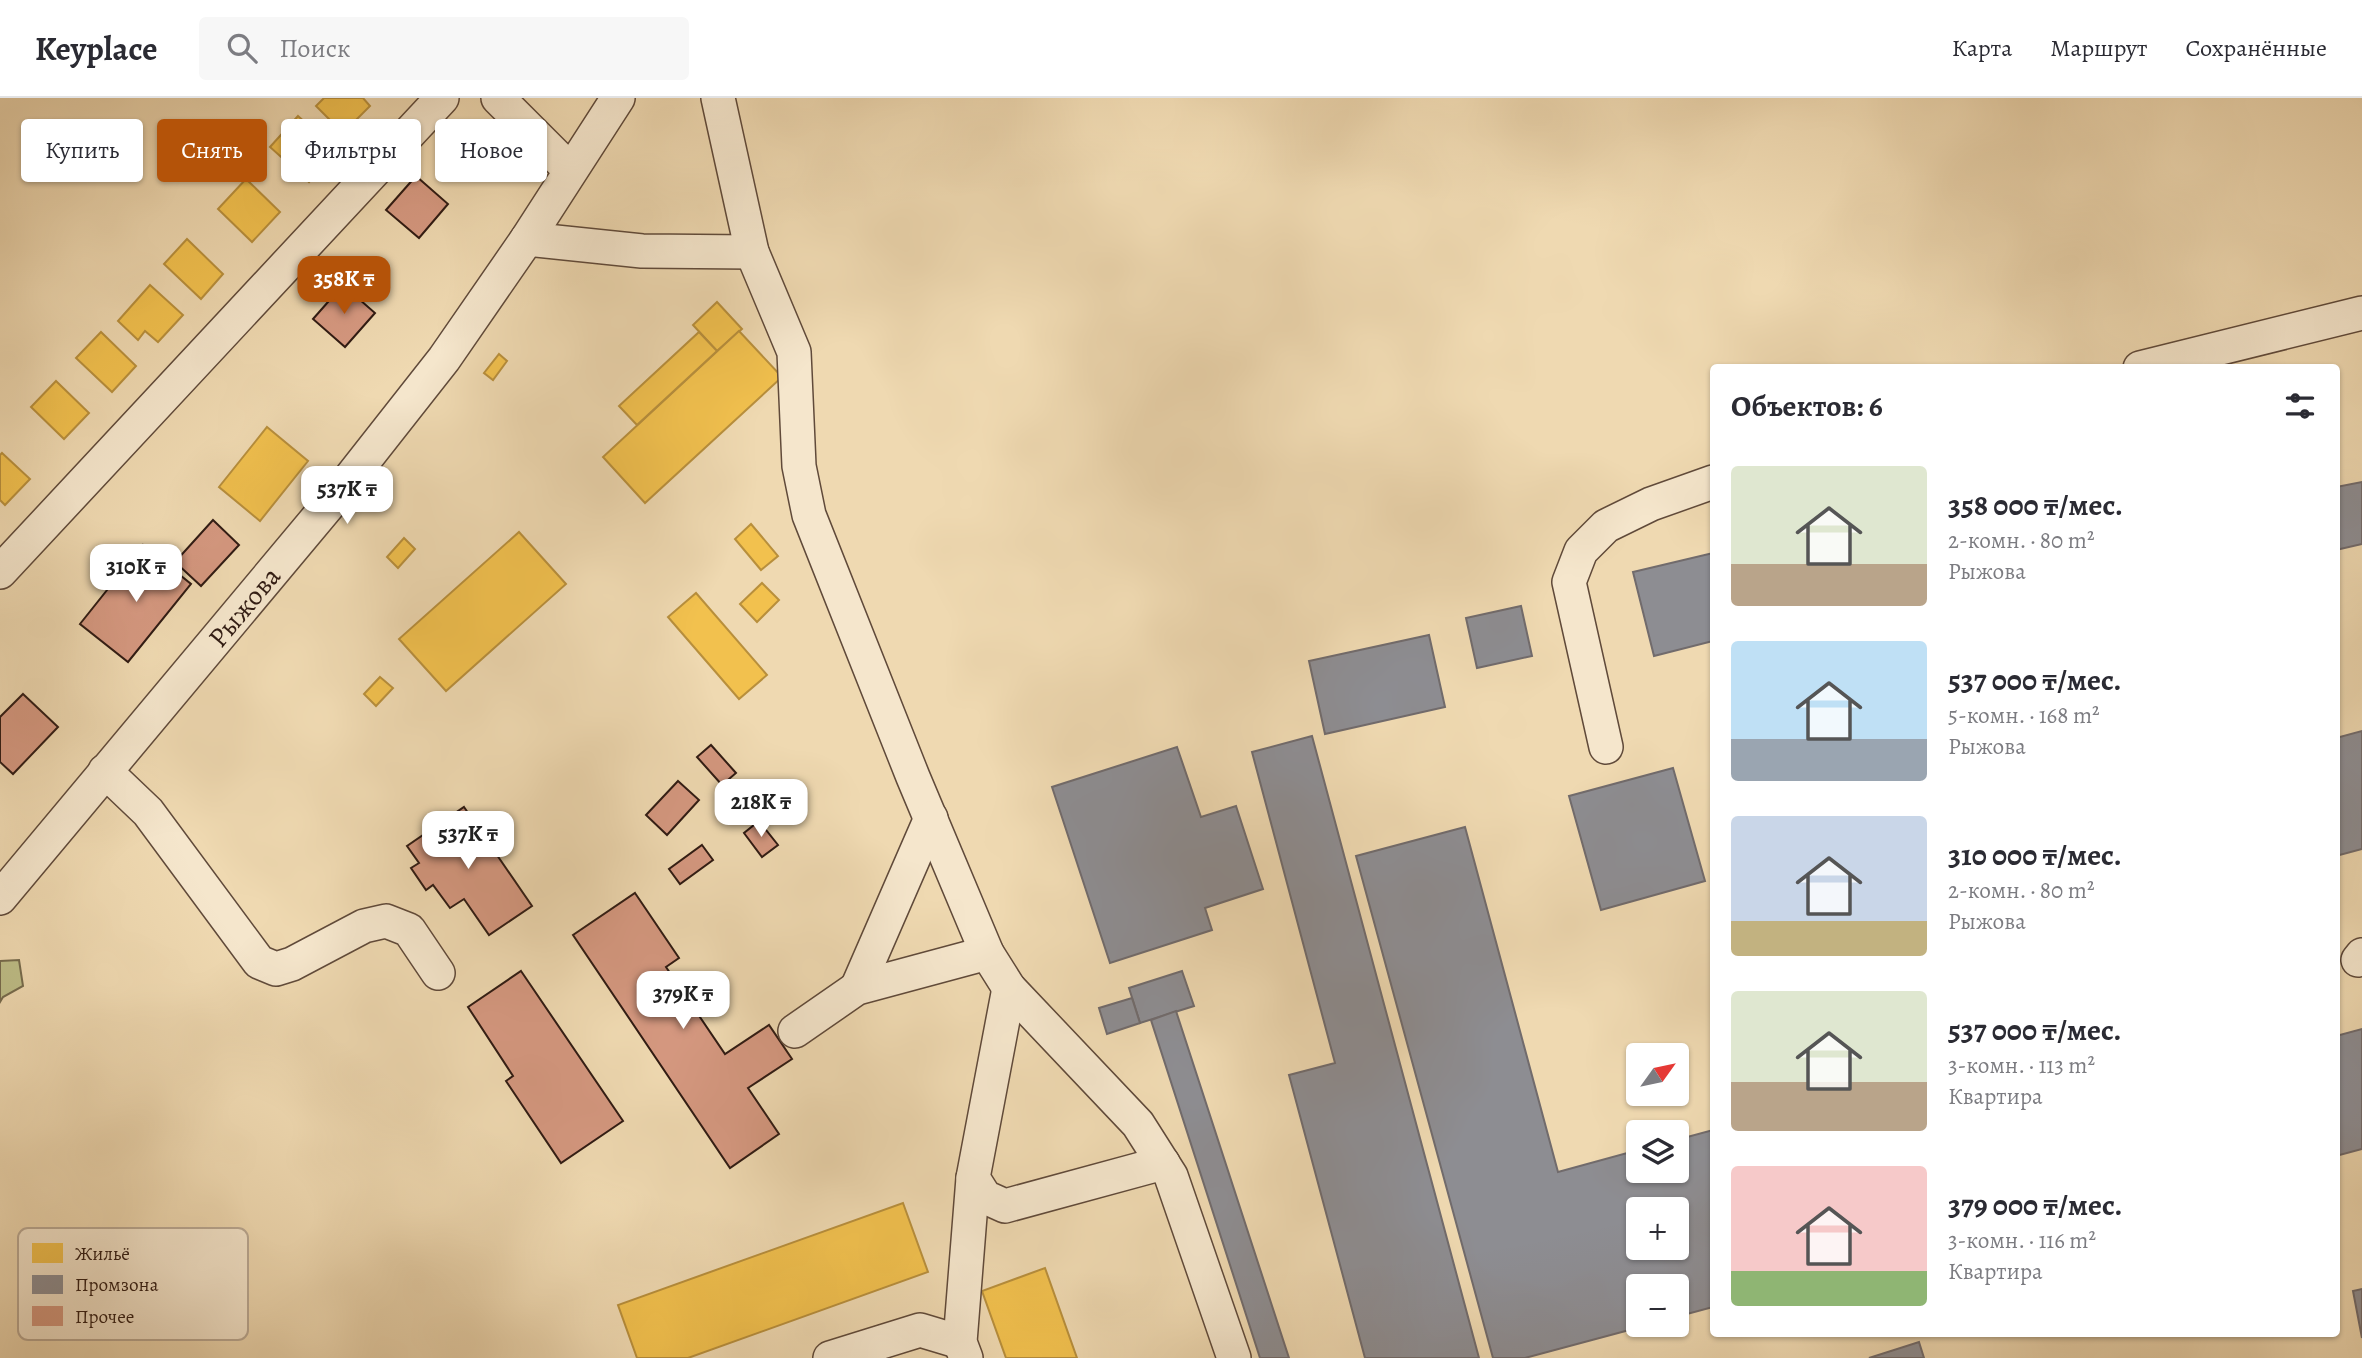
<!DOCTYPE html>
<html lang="ru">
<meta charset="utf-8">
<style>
:root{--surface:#fff;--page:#f7f7f7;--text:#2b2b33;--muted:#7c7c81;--line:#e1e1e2;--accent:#b45309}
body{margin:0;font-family:Alegreya,serif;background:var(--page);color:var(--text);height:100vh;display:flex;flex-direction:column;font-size:26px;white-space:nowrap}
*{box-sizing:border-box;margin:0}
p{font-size:23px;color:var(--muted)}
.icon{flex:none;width:38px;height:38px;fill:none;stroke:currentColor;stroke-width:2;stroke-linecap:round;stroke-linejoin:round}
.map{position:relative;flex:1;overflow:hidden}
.panel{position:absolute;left:1710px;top:266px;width:630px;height:973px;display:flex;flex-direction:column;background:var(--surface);border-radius:7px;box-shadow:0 2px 5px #0004}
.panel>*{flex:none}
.top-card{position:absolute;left:21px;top:21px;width:665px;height:63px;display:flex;gap:14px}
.needle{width:46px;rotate:57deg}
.buttons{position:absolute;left:1626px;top:945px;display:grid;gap:14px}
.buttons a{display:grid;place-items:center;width:63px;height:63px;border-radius:7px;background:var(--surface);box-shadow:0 2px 5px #0004;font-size:35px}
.price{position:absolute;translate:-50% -60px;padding:0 16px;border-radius:14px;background:#fff;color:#222;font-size:23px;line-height:46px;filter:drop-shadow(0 2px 4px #0008)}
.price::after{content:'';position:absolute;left:50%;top:42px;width:21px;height:16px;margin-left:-10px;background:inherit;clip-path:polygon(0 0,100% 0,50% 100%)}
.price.on{background:var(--accent);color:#fff}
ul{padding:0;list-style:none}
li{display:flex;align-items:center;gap:21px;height:175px;padding:0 21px}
li span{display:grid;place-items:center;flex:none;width:196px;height:140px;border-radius:7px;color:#555}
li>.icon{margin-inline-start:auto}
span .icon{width:84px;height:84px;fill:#fffc;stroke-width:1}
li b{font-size:30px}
h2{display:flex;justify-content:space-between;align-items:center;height:84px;padding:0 21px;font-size:30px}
.tag{padding:0 24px;border-radius:7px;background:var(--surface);box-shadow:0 2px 5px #0004;font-size:24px;line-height:63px}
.tag.on{background:var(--accent);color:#fff}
header{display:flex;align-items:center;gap:42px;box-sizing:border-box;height:98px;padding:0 35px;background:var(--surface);border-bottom:2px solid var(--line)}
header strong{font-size:33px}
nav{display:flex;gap:38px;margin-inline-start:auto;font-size:24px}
.search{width:490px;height:63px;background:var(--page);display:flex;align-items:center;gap:18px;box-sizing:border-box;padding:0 24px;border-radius:7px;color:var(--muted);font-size:26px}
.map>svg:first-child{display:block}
.green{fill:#bebe88;stroke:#776c4e;stroke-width:2}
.homes{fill:#f2c14e;stroke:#b88f3c;stroke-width:2}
.industry{fill:#8d8d92;stroke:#716b6c;stroke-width:2;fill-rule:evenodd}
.building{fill:#d59880;stroke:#301b13;stroke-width:2}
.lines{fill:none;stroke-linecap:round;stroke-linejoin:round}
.minor-casing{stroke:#604a3a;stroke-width:36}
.minor{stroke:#f5e6cc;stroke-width:33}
.labels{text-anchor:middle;stroke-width:7;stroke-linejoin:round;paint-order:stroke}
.street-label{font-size:28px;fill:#301b13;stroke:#f5e6cc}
.key{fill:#f5e6cc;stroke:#baa994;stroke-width:2}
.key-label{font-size:19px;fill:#301b13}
</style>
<header>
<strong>Keyplace</strong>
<div class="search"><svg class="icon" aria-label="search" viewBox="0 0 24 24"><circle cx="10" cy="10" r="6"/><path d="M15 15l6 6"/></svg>Поиск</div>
<nav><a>Карта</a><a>Маршрут</a><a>Сохранённые</a></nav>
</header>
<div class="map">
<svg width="2362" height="1260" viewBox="0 0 2362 1260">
<rect width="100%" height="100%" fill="#efd9b1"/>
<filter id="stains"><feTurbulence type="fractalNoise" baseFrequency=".00286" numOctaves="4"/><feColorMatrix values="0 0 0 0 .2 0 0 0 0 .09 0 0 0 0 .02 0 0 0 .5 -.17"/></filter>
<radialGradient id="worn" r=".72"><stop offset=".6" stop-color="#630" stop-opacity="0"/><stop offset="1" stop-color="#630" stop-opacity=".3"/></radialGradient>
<!-- green -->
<path class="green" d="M19,862L23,888L3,899L0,904V863Z"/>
<!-- homes -->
<g class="homes">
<path d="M324,0H363L370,8L343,35L316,8Z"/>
<path d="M298,18L337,53L309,84L270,49Z"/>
<path d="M246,81L280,114L252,144L218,111Z"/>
<path d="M187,141L223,176L201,201L164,166Z"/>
<path d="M150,187L183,217L158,244L145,233L138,242L118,223Z"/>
<path d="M717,204L742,231L717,253L693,227Z"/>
<path d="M739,233L782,279L645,405L603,359Z"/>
<path d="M101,234L136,268L112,294L76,260Z"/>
<path d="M699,234L717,253L637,327L619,308Z"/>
<path d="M499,256L507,263L493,282L484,275Z"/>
<path d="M56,283L89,315L64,341L31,309Z"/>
<path d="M267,329L308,363L260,423L219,389Z"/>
<path d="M2,355L30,381L5,407L0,402V357Z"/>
<path d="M751,426L778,458L761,472L735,441Z"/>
<path d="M519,434L566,486L446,593L399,541Z"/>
<path d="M404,440L415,451L398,470L387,459Z"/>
<path d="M762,485L779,502L757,524L740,506Z"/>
<path d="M696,495L767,577L739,601L668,519Z"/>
<path d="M380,579L393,590L376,608L364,596Z"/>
<path d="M903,1105L928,1174L688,1260H637L618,1207Z"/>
<path d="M1045,1170L1077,1260H1006L982,1193Z"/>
</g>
<!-- industry -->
<g class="industry">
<path d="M2362,384V446L2336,452V389Z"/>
<path d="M1713,455V543L1654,558L1633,474Z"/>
<path d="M1521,508L1532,558L1477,570L1466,520Z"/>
<path d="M1429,537L1445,609L1325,636L1309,563Z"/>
<path d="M2362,633V751L2336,758V640Z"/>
<path d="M1312,638L1479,1260H1365L1289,977L1335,965L1252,654Z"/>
<path d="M1177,649L1201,719L1236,708L1263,791L1205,810L1212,832L1110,865L1052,689Z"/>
<path d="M1673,670L1705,783L1601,812L1569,698Z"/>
<path d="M1465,729L1558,1074L1638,1052V1073H1676V1042L1713,1032V1209L1676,1219V1188H1638V1227H1648L1525,1260H1493L1356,758ZM1638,1111H1676V1150H1638Z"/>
<path d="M1182,873L1194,908L1140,925L1129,890Z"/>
<path d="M1132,900L1140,925L1107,936L1099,910Z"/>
<path d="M1176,913L1289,1260H1260L1151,922Z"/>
<path d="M2362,931V1051L2336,1058V938Z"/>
<path d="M2362,1191V1240L2353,1193Z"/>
<path d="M1919,1244L1924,1260H1869Z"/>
</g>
<!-- building -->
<g class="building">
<path d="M527,60L539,64L527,81L513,79Z"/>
<path d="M416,78L448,106L419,140L386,112Z"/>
<path d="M343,187L375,215L345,249L313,221Z"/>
<path d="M213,422L239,447L201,488L175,464Z"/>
<path d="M143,447L191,486L128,564L80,526Z"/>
<path d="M23,596L58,629L13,676L0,664V619Z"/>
<path d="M711,647L736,675L722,687L697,659Z"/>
<path d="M678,683L699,702L667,737L646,717Z"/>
<path d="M464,709L532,808L489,837L464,801L450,810L433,787L426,792L411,770L419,765L407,748Z"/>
<path d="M759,723L778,747L762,759L744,735Z"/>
<path d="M702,747L713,762L680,786L669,771Z"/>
<path d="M635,795L679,860L666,869L725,956L769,927L792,961L748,990L779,1036L730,1070L573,837Z"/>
<path d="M521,873L623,1023L561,1065L506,983L513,978L468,909Z"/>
</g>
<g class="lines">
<!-- minor casing -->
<g class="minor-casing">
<g id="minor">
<path d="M498,0L570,72"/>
<path d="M718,0L752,154L794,254L799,368L809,417L913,679L987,855L1009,890L1138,1026L1171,1078L1234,1260"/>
<path d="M527,141L642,153L752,154"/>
<path d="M2140,270L2362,215"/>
<path d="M0,474L442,0"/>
<path d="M1606,649L1569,484L1581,453L1606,428L1651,406L1713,384"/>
<path d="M105,673L148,714L259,864L276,871L292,866L364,828L386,823L409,832L438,875"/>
<path id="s1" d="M0,800L341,392L444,261L527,141L618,0"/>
<path d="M2358,862L2362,857"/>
<path d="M857,890L931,720"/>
<path d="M1009,890L973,1080L985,1099L1005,1108L1163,1065"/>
<path d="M795,933L857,890L987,855"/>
<path d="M830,1260L920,1232L960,1244"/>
<path d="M966,1260L960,1244L973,1080"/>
</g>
</g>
<!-- minor -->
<use href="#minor" class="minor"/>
</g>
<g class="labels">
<!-- street labels -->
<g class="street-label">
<text dy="10" stroke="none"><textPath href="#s1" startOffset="380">Рыжова</textPath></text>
</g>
</g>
<!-- legend -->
<rect x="18" y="1130" width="230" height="112" rx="10" class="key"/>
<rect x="32" y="1145" width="31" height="20" fill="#f2c14e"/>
<rect x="32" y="1177" width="31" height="19" fill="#8d8d92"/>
<rect x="32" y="1208" width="31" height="20" fill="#d59880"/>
<g class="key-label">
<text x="75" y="1162">Жильё</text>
<text x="75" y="1193">Промзона</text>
<text x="75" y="1225">Прочее</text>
</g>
<rect width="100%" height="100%" filter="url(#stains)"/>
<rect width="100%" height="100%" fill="url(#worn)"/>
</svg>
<div class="buttons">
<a><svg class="needle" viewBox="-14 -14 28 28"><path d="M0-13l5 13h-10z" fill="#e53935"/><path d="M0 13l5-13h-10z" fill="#7c7c81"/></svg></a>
<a><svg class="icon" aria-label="layers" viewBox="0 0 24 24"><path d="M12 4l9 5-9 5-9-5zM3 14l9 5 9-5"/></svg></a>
<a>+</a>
<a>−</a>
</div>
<b class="price on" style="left:344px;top:218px">358K ₸</b>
<b class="price" style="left:347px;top:428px">537K ₸</b>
<b class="price" style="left:136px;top:506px">310K ₸</b>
<b class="price" style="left:761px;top:741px">218K ₸</b>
<b class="price" style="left:468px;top:773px">537K ₸</b>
<b class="price" style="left:683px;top:933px">379K ₸</b>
<div class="top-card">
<a class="tag">Купить</a>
<a class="tag on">Снять</a>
<a class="tag">Фильтры</a>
<a class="tag">Новое</a>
</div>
<section class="panel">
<h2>Объектов: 6<svg class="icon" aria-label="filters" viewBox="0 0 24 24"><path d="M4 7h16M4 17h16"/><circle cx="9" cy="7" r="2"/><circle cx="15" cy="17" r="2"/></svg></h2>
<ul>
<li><span style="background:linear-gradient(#dfe7d0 70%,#b9a48a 0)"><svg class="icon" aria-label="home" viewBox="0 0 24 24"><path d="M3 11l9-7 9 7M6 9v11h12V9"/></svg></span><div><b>358 000 ₸/мес.</b><p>2-комн. · 80 m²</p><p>Рыжова</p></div></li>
<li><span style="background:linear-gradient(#bfe0f5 70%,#9aa5b1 0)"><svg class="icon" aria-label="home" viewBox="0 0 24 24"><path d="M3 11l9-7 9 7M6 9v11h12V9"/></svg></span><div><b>537 000 ₸/мес.</b><p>5-комн. · 168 m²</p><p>Рыжова</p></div></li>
<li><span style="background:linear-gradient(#c9d6e8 75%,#c2b280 0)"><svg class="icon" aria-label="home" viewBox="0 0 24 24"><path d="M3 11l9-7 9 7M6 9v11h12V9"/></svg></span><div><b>310 000 ₸/мес.</b><p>2-комн. · 80 m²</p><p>Рыжова</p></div></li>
<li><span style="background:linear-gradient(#dfe7d0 65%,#b9a48a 0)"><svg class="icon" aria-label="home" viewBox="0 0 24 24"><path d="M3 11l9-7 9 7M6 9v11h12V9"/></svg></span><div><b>537 000 ₸/мес.</b><p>3-комн. · 113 m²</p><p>Квартира</p></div></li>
<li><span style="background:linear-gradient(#f6c9c9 75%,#8fb573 0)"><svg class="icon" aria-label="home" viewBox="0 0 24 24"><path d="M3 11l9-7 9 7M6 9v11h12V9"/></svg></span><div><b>379 000 ₸/мес.</b><p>3-комн. · 116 m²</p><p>Квартира</p></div></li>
</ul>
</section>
</div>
